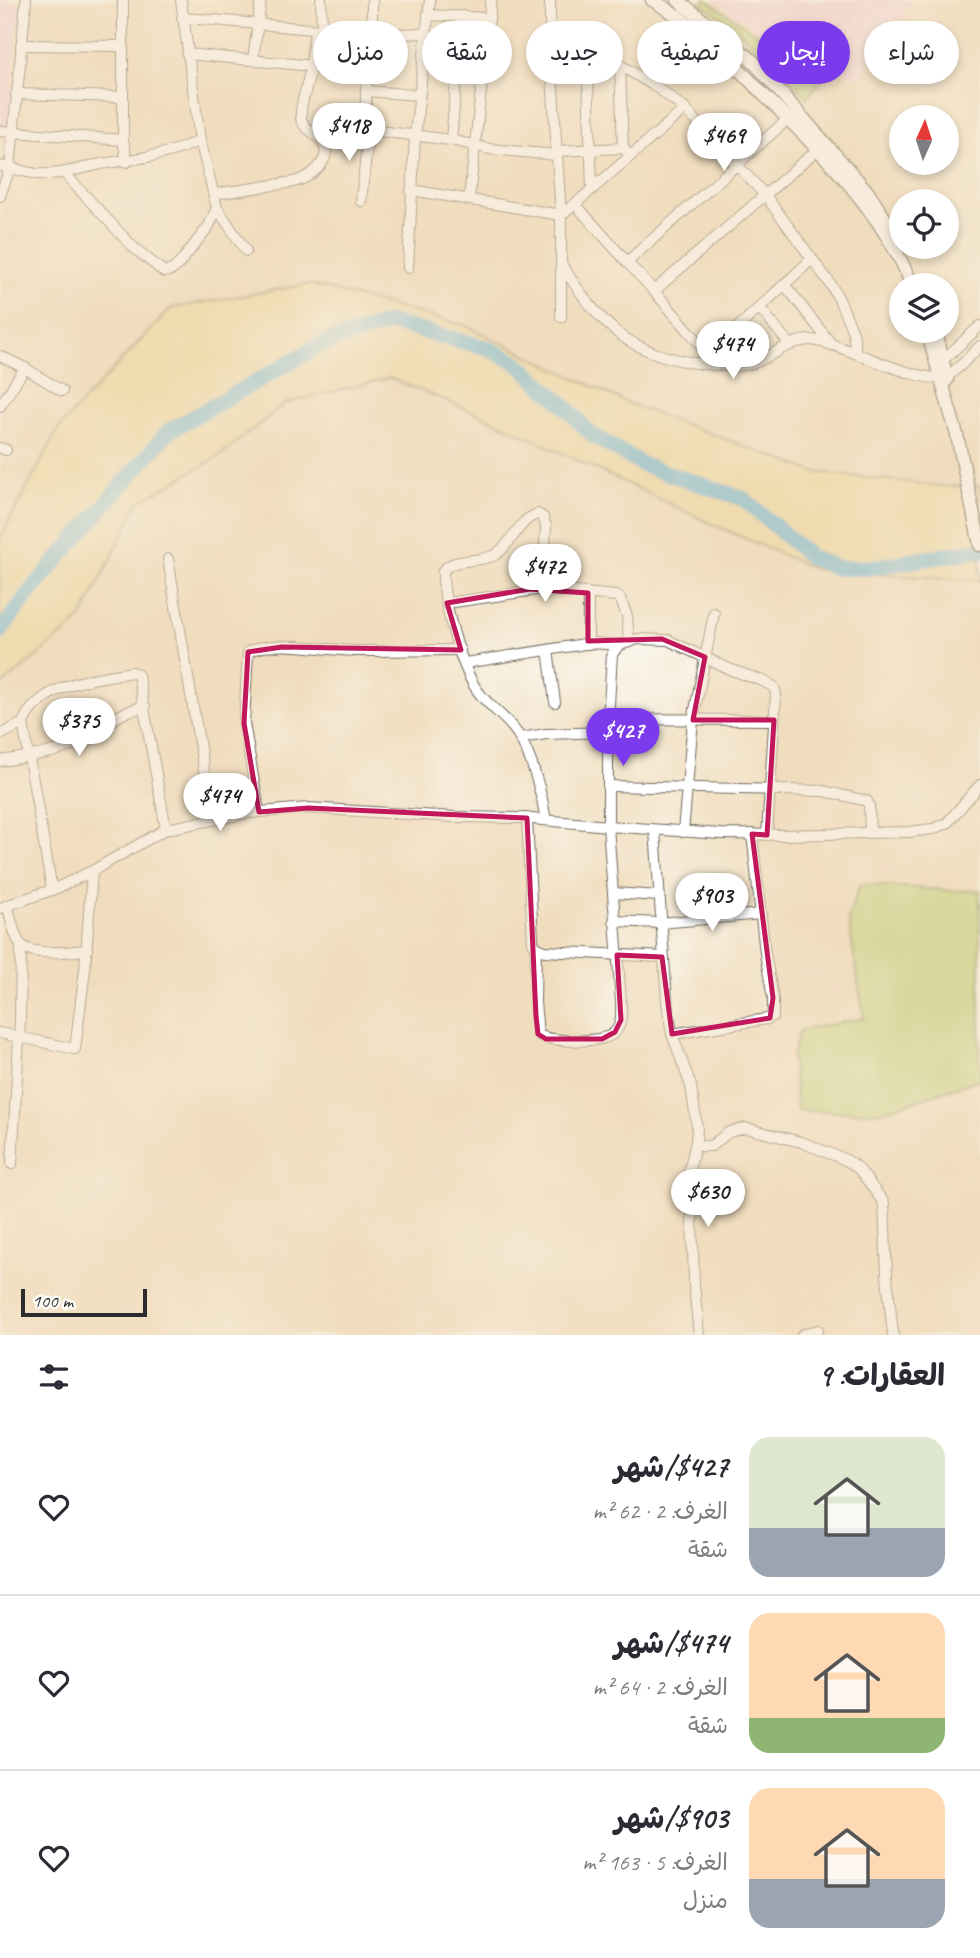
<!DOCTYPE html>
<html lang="ar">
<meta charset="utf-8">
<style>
:root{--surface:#fff;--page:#f7f7f7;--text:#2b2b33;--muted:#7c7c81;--line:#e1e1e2;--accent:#7c3aed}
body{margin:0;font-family:Caveat,"Playpen Sans Arabic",sans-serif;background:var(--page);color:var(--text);direction:rtl;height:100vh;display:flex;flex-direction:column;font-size:26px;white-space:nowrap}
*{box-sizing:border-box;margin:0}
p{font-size:23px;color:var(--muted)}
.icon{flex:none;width:38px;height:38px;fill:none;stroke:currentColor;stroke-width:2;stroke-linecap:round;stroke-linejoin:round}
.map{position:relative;height:1335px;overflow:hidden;direction:ltr}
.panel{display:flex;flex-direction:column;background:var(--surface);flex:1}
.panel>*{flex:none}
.top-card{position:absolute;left:21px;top:21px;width:938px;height:63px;direction:rtl;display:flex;gap:14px}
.needle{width:46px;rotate:3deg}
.tools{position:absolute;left:889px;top:105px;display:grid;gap:14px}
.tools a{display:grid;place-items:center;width:70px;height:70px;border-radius:50%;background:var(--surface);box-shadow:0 4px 10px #0003;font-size:35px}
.scale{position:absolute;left:21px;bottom:18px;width:126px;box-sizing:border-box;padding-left:7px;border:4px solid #2b2b2b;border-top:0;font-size:19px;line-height:24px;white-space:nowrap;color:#2b2b2b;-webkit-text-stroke:5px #fdfcf7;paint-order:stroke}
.price{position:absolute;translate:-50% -60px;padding:0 16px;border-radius:24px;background:#fff;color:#222;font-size:23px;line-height:46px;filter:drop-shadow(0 2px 4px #0008)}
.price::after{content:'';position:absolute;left:50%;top:42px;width:21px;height:16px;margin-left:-10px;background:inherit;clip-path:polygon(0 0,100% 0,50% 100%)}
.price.current{background:var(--accent);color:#fff}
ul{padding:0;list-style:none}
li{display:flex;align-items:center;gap:21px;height:175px;padding:0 35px}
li+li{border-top:2px solid var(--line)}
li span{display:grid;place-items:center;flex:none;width:196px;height:140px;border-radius:21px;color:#555}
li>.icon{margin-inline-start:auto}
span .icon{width:84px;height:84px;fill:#fffc;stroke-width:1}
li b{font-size:30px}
h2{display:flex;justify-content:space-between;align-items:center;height:84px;padding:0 35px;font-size:30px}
.pill{padding:0 24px;border-radius:32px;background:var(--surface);box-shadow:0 4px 10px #0003;font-size:24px;line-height:63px}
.pill.current{background:var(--accent);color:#fff}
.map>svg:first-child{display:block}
.built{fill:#f3cfe0}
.green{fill:#bbd174;stroke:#737e50;stroke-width:2}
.sand{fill:#eeda9e;stroke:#8c8264;stroke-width:2}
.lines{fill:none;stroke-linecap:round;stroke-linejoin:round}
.river{stroke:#5db3d9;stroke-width:16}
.minor-casing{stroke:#70695e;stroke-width:12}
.major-casing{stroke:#70695e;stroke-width:15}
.minor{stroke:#fff;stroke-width:10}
.major{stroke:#fff;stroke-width:12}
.marked{fill:none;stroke:#c2185b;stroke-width:5;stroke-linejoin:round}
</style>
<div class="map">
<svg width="980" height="1335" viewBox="0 0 980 1335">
<rect width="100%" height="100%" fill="#fdfcf7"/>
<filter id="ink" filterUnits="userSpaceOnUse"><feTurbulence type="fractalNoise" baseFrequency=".0143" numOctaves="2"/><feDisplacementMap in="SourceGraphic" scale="14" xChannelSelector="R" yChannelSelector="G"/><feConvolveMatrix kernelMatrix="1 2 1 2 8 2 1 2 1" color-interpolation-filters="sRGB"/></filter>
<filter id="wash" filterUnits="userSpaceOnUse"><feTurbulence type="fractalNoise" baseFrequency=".00686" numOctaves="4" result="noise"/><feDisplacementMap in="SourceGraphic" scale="28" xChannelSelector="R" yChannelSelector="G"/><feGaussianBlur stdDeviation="1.57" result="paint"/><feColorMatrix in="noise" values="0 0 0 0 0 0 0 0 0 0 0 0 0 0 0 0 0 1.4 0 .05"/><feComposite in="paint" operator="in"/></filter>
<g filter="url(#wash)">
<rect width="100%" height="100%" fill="#f0ddbd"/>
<!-- built -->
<g class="built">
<path d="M713,0H913L859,80L771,23L760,31Z"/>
<path d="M0,1L20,2L8,127L0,126Z"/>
</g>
<!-- green -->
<g class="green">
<path d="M704,0H707L761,37L769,29L831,71L807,97L732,24L703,5Z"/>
<path d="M860,884L959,891L980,890V1079L881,1112L797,1111L792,1057L800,1030L864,1018L848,918Z"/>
</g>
<!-- sand -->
<path class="sand" d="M309,284L467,326L632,405L815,472L943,486H980V581L817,570L710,523L488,418L390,378L286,403L218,457L139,502L81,619L0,687V538L60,426L171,308Z"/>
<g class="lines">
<!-- river -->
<path class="river" d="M0,632L28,594L169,431L322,344L390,323L488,348L517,363L560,401L592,435L643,465L744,499L810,557L837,568H867L980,550"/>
</g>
</g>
<g filter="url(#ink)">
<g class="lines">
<!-- minor casing -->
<g class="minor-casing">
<g id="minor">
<path d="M123,0V140"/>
<path d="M321,0L322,31"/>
<path d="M372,0V32L366,91L418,95"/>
<path d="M550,0V39L557,155"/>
<path d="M428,15L488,18"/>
<path d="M182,18C264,22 345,37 427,33"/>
<path d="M550,39L620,65L658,88L685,109L765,195L829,282L838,297L853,332L856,353"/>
<path d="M21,45L121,46"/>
<path d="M587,52L592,187"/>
<path d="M187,54L366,71"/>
<path d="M253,60L261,0"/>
<path d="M620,65L623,148"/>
<path d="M366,91V121L371,130L451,140L489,149L557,155L561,215V317"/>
<path d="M16,94L121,97"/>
<path d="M0,131L123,140L127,162"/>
<path d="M451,140L462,16"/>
<path d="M558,151L623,148L626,151"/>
<path d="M0,166C12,168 25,172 37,174C59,176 80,168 101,164C136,159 168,156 200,140"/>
<path d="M64,173L133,247L164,272L172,270L179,264L209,226L217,208L200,140L181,0"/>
<path d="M411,190L561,215L575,204L627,262L788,119"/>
<path d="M215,194L294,182C309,178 334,161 323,142C316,131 299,129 301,113C301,102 306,91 308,80C312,64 313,47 315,30"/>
<path d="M0,196L10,168L26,0"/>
<path d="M469,199L491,0"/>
<path d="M361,201L369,128"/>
<path d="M575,204L685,109"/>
<path d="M217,208L246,251"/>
<path d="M627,262L654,291"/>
<path d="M561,264C601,325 627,355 703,364C718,365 736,368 751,364C771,358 789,340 810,340C841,341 926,390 949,375C960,368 970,355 980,346"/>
<path d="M408,268L415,136L430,0"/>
<path d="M785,285L832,345"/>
<path d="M759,307L790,345"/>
<path d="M709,354L812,259"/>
<path d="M0,356L25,368L62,391"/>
<path d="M943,360L980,326"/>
<path d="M714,365L709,354L654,291L817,150"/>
<path d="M0,406L25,368"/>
<path d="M0,448L6,450"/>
<path d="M168,559L212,819"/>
<path d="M543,589L546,526L543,517L538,514C518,519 513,544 495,555C480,563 452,557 443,571C442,600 461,667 477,690C489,708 509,718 520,738C534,763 541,791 546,820"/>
<path d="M447,603L543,589L616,596L620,598L627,616L629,642"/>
<path d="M588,644V593"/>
<path d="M548,650L555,702"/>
<path d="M465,663L591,643L620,645"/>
<path d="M608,719L774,720"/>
<path d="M0,735L23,723"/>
<path d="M521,738L546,734L607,732"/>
<path d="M0,761C28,757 59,753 84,740C110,727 113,712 145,707"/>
<path d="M609,786L824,791L867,801L869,805L870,833"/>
<path d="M259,812L244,723L248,652C273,638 327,651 356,651C391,651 426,650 460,650"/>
<path d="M527,818L533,942L536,947L545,951L663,957"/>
<path d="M655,830L667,1002L672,1034L691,1086L697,1127L696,1141L687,1180L692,1214L694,1285L699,1335"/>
<path d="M683,832L693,720L714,613"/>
<path d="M52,890L23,723C38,686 92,678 126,673L132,672L138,675L166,829"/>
<path d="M613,893L660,896"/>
<path d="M7,905C11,917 13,932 19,942C28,958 71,951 87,950"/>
<path d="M0,908L57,888L92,871L166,829L248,813L308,808L454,817L521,818L608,826L720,834L783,835L908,832L933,829L947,823L980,785"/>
<path d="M614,921L660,923L761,914"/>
<path d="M536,947L535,1002L538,1034C549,1043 604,1043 614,1033C623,1025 621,1011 621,1001L608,826V722L612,654L620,645L638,639L668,640L729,669L763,681L774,687L776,694L767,835"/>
<path d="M0,1033L75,1049L85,969L92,871"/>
<path d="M672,1034L767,1019L773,1016V998L765,953L752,834"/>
<path d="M695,1146H711L729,1132L746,1128L801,1142L846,1160L858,1168L884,1203L887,1276L893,1335"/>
<path d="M12,1164L20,1020L21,946"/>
<path d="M802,1335L818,1330"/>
</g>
</g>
<!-- major casing -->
<g class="major-casing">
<g id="major">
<path d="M652,0C695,24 728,58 762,93C819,149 882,210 912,285"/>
<path d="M678,0L753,61L867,191L901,243"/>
<path d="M927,331L957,435L980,545"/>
<path d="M936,331L947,380"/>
</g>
</g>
<!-- minor -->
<use href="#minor" class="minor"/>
<!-- major -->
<use href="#major" class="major"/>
</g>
</g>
<!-- marked area -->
<path d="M0 0H980V1335H0ZM530,589L588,593V641L662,639L705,657L693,720H774L767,835L752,834L773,998L770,1018L672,1034L662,957L617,955L621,1020L615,1032L602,1039H546L538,1034L536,1016L527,818L308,808L259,812L244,723L248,652L282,647L461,650L447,603Z" fill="#f0ddbd" fill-opacity=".55" fill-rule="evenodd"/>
<path class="marked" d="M530,589L588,593V641L662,639L705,657L693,720H774L767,835L752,834L773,998L770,1018L672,1034L662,957L617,955L621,1020L615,1032L602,1039H546L538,1034L536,1016L527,818L308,808L259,812L244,723L248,652L282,647L461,650L447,603Z"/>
</svg>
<div class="tools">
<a><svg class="needle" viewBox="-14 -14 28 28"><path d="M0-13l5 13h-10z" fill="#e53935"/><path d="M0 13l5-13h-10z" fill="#7c7c81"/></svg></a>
<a><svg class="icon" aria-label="locate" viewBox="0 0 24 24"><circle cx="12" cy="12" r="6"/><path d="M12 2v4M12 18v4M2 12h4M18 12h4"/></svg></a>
<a><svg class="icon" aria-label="layers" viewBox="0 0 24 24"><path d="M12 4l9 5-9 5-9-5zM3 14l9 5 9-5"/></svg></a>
</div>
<div class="scale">100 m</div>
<b class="price" style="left:349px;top:163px">$418</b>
<b class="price" style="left:724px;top:173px">$469</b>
<b class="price" style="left:733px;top:381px">$474</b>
<b class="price" style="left:545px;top:604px">$472</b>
<b class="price" style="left:79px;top:758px">$375</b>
<b class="price current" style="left:623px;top:768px">$427</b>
<b class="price" style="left:220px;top:833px">$474</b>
<b class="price" style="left:712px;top:933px">$903</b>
<b class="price" style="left:708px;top:1229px">$630</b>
<div class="top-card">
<a class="pill">شراء</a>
<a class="pill current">إيجار</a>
<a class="pill">تصفية</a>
<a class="pill">جديد</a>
<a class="pill">شقة</a>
<a class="pill">منزل</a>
</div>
</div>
<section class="panel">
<h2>العقارات: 9<svg class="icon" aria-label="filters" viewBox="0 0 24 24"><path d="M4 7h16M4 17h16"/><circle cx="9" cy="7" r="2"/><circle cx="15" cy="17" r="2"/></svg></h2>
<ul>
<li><span style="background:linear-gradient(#dfe7d0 65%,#9aa5b1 0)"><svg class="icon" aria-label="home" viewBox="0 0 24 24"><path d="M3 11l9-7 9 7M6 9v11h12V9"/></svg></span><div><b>$427/شهر</b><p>الغرف: 2 · 62 m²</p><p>شقة</p></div><svg class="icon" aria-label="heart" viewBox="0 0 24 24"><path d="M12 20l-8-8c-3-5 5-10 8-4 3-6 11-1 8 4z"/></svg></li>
<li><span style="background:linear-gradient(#ffd9b3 75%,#8fb573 0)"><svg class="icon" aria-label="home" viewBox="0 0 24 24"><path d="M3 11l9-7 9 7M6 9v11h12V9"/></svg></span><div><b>$474/شهر</b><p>الغرف: 2 · 64 m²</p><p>شقة</p></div><svg class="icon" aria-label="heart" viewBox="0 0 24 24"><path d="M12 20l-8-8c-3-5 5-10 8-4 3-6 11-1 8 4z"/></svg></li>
<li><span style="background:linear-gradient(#ffd9b3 65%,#9aa5b1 0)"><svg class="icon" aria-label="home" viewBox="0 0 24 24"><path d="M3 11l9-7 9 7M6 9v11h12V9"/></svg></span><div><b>$903/شهر</b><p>الغرف: 5 · 163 m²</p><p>منزل</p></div><svg class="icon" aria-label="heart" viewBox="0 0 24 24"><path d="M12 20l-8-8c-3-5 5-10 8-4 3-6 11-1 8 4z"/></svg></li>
</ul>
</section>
